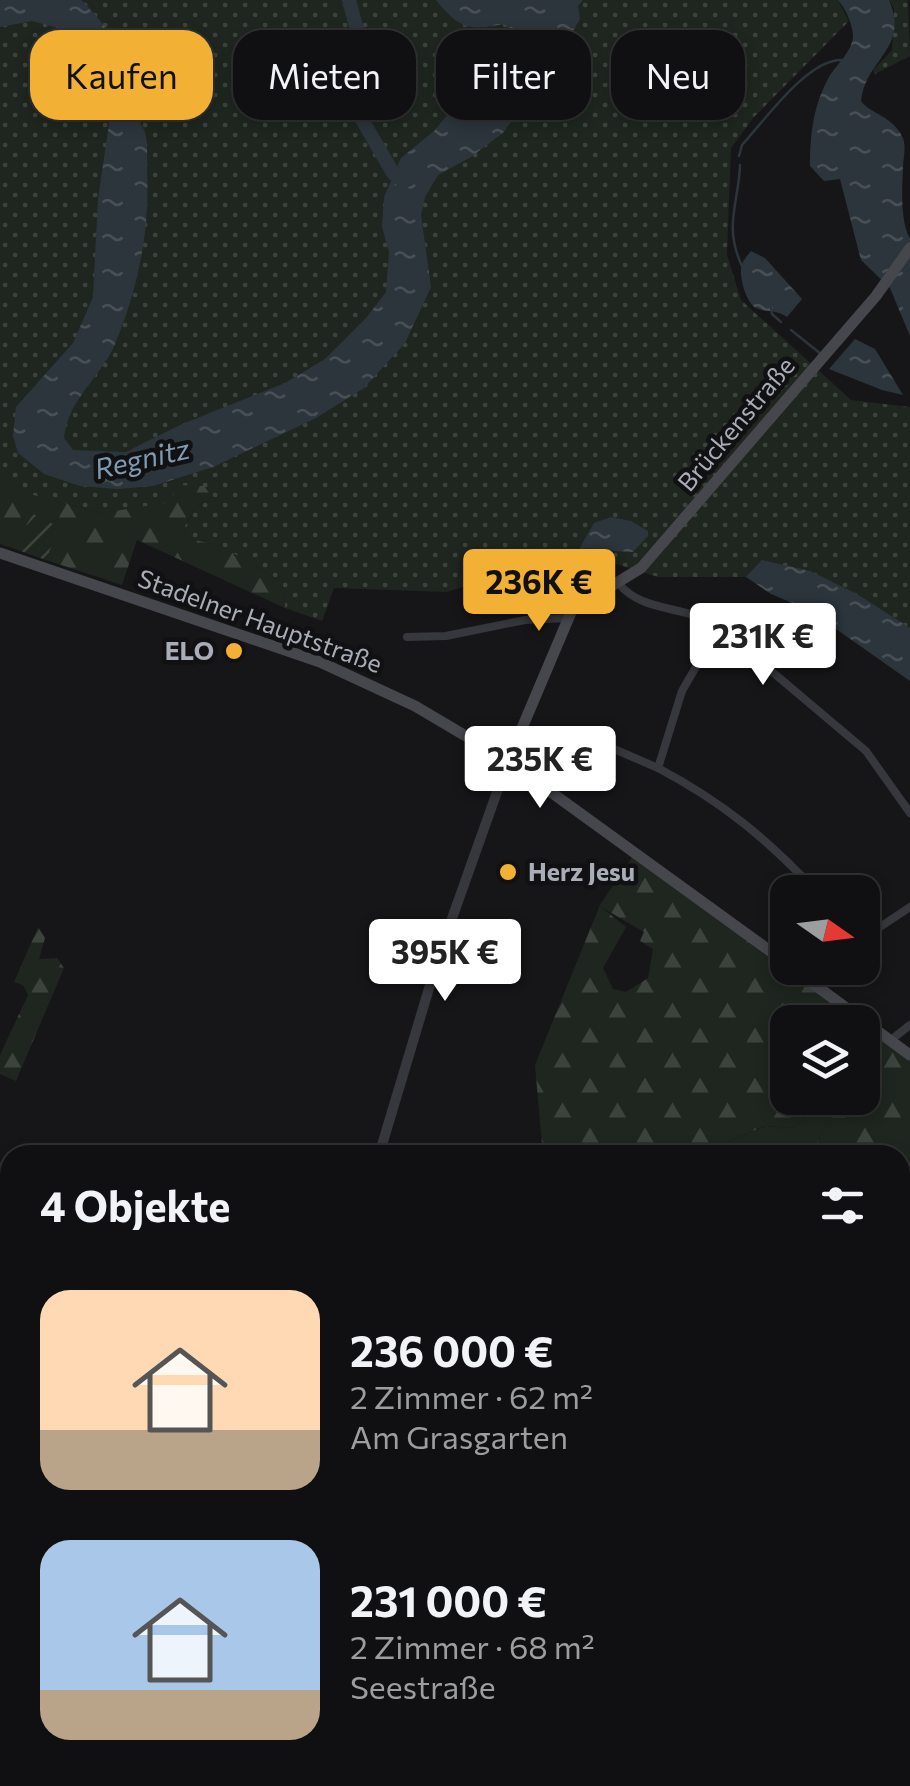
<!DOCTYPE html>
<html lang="de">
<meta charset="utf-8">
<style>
:root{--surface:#101012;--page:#1e1e20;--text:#f1f3f6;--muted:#9c9d9f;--line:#303032;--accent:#f2b134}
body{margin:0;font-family:Commissioner,sans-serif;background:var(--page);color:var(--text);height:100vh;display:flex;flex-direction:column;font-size:38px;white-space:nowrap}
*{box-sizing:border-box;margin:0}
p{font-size:32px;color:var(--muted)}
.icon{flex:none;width:55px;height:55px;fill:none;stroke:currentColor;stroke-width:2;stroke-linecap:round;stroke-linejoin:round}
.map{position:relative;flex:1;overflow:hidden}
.drawer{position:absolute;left:0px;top:1145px;width:910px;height:642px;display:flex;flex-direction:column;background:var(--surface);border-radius:30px 30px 0 0;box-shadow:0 5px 15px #0003,0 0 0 2px var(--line)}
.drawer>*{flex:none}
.hud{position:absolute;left:30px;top:30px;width:850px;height:90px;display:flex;gap:20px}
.needle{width:65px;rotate:104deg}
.tools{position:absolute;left:770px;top:875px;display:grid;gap:20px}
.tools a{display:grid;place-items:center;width:110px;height:110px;border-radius:20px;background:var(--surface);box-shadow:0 5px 15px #0003,0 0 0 2px var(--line);font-size:50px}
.price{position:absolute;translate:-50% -85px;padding:0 22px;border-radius:10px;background:#fff;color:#222;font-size:32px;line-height:65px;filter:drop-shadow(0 2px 5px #0008)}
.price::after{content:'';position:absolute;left:50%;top:60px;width:30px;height:22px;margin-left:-15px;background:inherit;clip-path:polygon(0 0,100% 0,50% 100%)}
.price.active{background:var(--accent);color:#111}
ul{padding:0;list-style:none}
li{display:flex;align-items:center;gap:30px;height:250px;padding:0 40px}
li span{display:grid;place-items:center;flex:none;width:280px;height:200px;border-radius:30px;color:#555}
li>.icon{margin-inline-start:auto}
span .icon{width:120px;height:120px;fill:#fffc;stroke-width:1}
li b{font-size:42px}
h2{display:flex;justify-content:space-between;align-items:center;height:120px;padding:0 40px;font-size:42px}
.chip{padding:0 35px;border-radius:30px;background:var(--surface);box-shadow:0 5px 15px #0003,0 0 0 2px var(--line);font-size:35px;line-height:90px}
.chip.active{background:var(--accent);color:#111}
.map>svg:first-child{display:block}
.grass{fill:url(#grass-dots)}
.forest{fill:url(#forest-firs);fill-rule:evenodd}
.garden{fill:url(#garden-furrows)}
.pitch{fill:#1e261f}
.water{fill:url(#water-ripples)}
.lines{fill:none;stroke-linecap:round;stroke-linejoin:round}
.stream{stroke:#2c353c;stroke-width:2.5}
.river{stroke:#2c353c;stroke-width:14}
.minor{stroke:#37383d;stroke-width:8}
.tertiary{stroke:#37383d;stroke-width:10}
.secondary{stroke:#45474d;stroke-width:11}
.rail-casing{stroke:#4a4c52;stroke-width:6}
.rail{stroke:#111113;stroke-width:2.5;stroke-dasharray:8;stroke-linecap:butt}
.poi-dot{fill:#f2b134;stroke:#111113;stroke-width:4}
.labels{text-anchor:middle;stroke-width:9;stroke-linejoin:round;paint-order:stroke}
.street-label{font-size:25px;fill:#a8adb8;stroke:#111113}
.poi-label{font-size:25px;font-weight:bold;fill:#a8adb8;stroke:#111113;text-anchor:end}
.water-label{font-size:28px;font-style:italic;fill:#7f9bb3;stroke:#111113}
</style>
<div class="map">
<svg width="910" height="1786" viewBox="0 0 910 1786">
<defs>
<pattern id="grass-dots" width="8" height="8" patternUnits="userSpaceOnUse" patternTransform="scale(2.5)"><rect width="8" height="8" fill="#1e261f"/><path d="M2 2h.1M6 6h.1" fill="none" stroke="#3c433d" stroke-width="1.8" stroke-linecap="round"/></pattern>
<pattern id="forest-firs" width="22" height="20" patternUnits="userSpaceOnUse" patternTransform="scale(2.5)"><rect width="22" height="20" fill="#1e261f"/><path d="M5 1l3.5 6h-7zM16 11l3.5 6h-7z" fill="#3c433d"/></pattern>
<pattern id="garden-furrows" width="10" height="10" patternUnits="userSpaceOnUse" patternTransform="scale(2.5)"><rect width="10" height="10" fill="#1e261f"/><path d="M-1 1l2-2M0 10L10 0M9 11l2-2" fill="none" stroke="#3c433d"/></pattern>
<pattern id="water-ripples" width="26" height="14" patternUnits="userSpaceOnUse" patternTransform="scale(2.5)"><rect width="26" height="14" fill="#2c353c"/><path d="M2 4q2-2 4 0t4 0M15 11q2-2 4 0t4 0" fill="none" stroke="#485056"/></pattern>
</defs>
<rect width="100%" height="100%" fill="#161618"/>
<!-- grass -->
<g class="grass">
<path d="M0,0H838L849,21L754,117L731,148L727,255L741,300L851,400L910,407V628L747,577H658L575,551L447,592L334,588L322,621L285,608L282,582L221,546L187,538L185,526L194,510L212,497L102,513L32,495L0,474Z"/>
<path d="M889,0H908L910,56L875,74L873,70L892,50L894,9Z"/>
</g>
<!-- forest -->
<g class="forest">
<path d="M0,474L33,495L102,513L172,502L175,485L204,486L212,497L194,510L185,526L187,538L221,546L282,582L285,608L137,540L122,585L46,560L58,527L33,515L12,548L0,544Z"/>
<path d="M635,853L910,1050V1614L900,1621V1155H810L835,1110L815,1104L803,1120L791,1128L765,1126L697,1155H543L535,1065L600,905ZM601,907L644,932L640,941L653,949L648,978L626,992L613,989L603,968L626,927ZM788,1022H862V1098H788Z"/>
<path d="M38,927L45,938L39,959L57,958L64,968L16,1081L0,1074V1055L28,995L23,985L14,982Z"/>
<path d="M0,1213L10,1216V1472L0,1475Z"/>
</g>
<!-- garden -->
<path class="garden" d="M33,514L59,527L46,560L12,548Z"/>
<!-- pitch -->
<path class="pitch" d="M815,1104L836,1109L810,1155H696L766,1126L791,1128L803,1120Z"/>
<!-- water -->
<g class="water">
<path d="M0,0H81C93,9 137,66 139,80C142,93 139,106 139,118C139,122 144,129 145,132C148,144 147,159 147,171C150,232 138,288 115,344C101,378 68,398 64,438L73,450L126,452L180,425L285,383L325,359L367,317L386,292L389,252L382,227L384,197L401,158L434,131L475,82L508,26L504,24C468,31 460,29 436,0H583L578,6L580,19L567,41L504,132L471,157L438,175L425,197L421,215L431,287L405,343L364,388L316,418L213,467L153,486L118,489L80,486L44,474L18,453L13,436L16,407L73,343L93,297L98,199L111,110L109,80L87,51L62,29L32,21L0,27Z"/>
<path d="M838,0H889C910,49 865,59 861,101C872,115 891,115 902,136C907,146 903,157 903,168C902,189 900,220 910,239V336L890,288L861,260L840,179L824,181L810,166C810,135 813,107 828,79C834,67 852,52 853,37C853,25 846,9 838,0Z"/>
<path d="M751,251L765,258L802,299L787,317C776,309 767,313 756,308C746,303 738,275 742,264C744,259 748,255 751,251Z"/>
<path d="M855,339L875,349L903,395L882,390L829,369Z"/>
<path d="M611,517L631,521L648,531V536L633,552L579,549L594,523Z"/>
<path d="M762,560L810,571L857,594L910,628V681L809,610L771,594L746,577Z"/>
</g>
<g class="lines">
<!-- stream -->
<g class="stream">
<path d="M739,156L742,145C765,120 807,60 841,60"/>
<path d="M740,165C739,202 723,226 742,266"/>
<path d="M771,308L772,314L781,322"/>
<path d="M791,330L821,354"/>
<path d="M0,1325H10"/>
<path d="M0,1407L10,1403"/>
<path d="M900,1689L910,1686"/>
<path d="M582,1786L584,1778"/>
</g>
<!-- river -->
<path class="river" d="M349,0L362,49L354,86L360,116L393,173L404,182"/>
<!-- minor -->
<g class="minor">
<path d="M619,584C644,614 686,604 719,627L866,751L910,813"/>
<path d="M719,627L682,691L658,768C724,803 767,839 817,892"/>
<path d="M407,637L446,636L525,620L567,618"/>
<path d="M614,749L658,768"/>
<path d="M862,939L910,907"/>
<path d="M891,1040L910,1025"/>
</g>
<!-- tertiary -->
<g class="tertiary">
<path d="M379,1155L439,955L508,761"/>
<path d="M0,1475L10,1472"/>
</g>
<!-- secondary -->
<g class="secondary">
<path d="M0,553L320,662L415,706L508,761L788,964"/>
<path d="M508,761L572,610L641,568L876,296L910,248"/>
<path d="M792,968L910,1055"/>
</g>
<!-- rail casing -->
<g class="rail-casing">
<g id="rail">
<path d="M0,1589L10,1596"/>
<path d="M206,1778L213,1786"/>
</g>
</g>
<!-- rail -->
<use href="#rail" class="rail"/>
</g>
<!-- markers -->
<g class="poi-dot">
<circle cx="234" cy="651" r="10"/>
<circle cx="508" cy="872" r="10"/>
</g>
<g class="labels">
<!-- street labels -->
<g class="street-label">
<text transform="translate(736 424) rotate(-50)" y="9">Brückenstraße</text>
<text transform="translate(260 621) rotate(20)" y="9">Stadelner Hauptstraße</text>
</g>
<!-- poi labels -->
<g class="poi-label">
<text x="214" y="660">ELO</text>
<text x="528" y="881" text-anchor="start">Herz Jesu</text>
</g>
<!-- water labels -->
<g class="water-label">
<text transform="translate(142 459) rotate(-13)" y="10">Regnitz</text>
</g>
</g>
</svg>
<div class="tools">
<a><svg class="needle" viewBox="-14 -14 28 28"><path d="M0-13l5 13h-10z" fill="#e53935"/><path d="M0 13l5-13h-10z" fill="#9c9d9f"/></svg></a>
<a><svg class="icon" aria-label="layers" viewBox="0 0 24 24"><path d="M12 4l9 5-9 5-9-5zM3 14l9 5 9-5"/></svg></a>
</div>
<b class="price active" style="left:539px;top:634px">236K €</b>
<b class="price" style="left:763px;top:688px">231K €</b>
<b class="price" style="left:540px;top:811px">235K €</b>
<b class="price" style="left:445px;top:1004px">395K €</b>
<div class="hud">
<a class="chip active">Kaufen</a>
<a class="chip">Mieten</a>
<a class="chip">Filter</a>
<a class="chip">Neu</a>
</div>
<section class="drawer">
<h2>4 Objekte<svg class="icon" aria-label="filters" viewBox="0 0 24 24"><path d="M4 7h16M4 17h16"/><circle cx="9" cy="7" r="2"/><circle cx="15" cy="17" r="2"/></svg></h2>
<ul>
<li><span style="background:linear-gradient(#ffd9b3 70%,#b9a48a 0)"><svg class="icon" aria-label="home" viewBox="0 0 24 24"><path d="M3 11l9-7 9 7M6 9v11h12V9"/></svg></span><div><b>236 000 €</b><p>2 Zimmer · 62 m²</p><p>Am Grasgarten</p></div></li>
<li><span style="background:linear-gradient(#a9c7e8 75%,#b9a48a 0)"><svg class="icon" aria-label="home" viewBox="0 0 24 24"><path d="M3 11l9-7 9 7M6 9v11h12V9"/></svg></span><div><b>231 000 €</b><p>2 Zimmer · 68 m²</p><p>Seestraße</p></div></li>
</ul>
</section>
</div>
